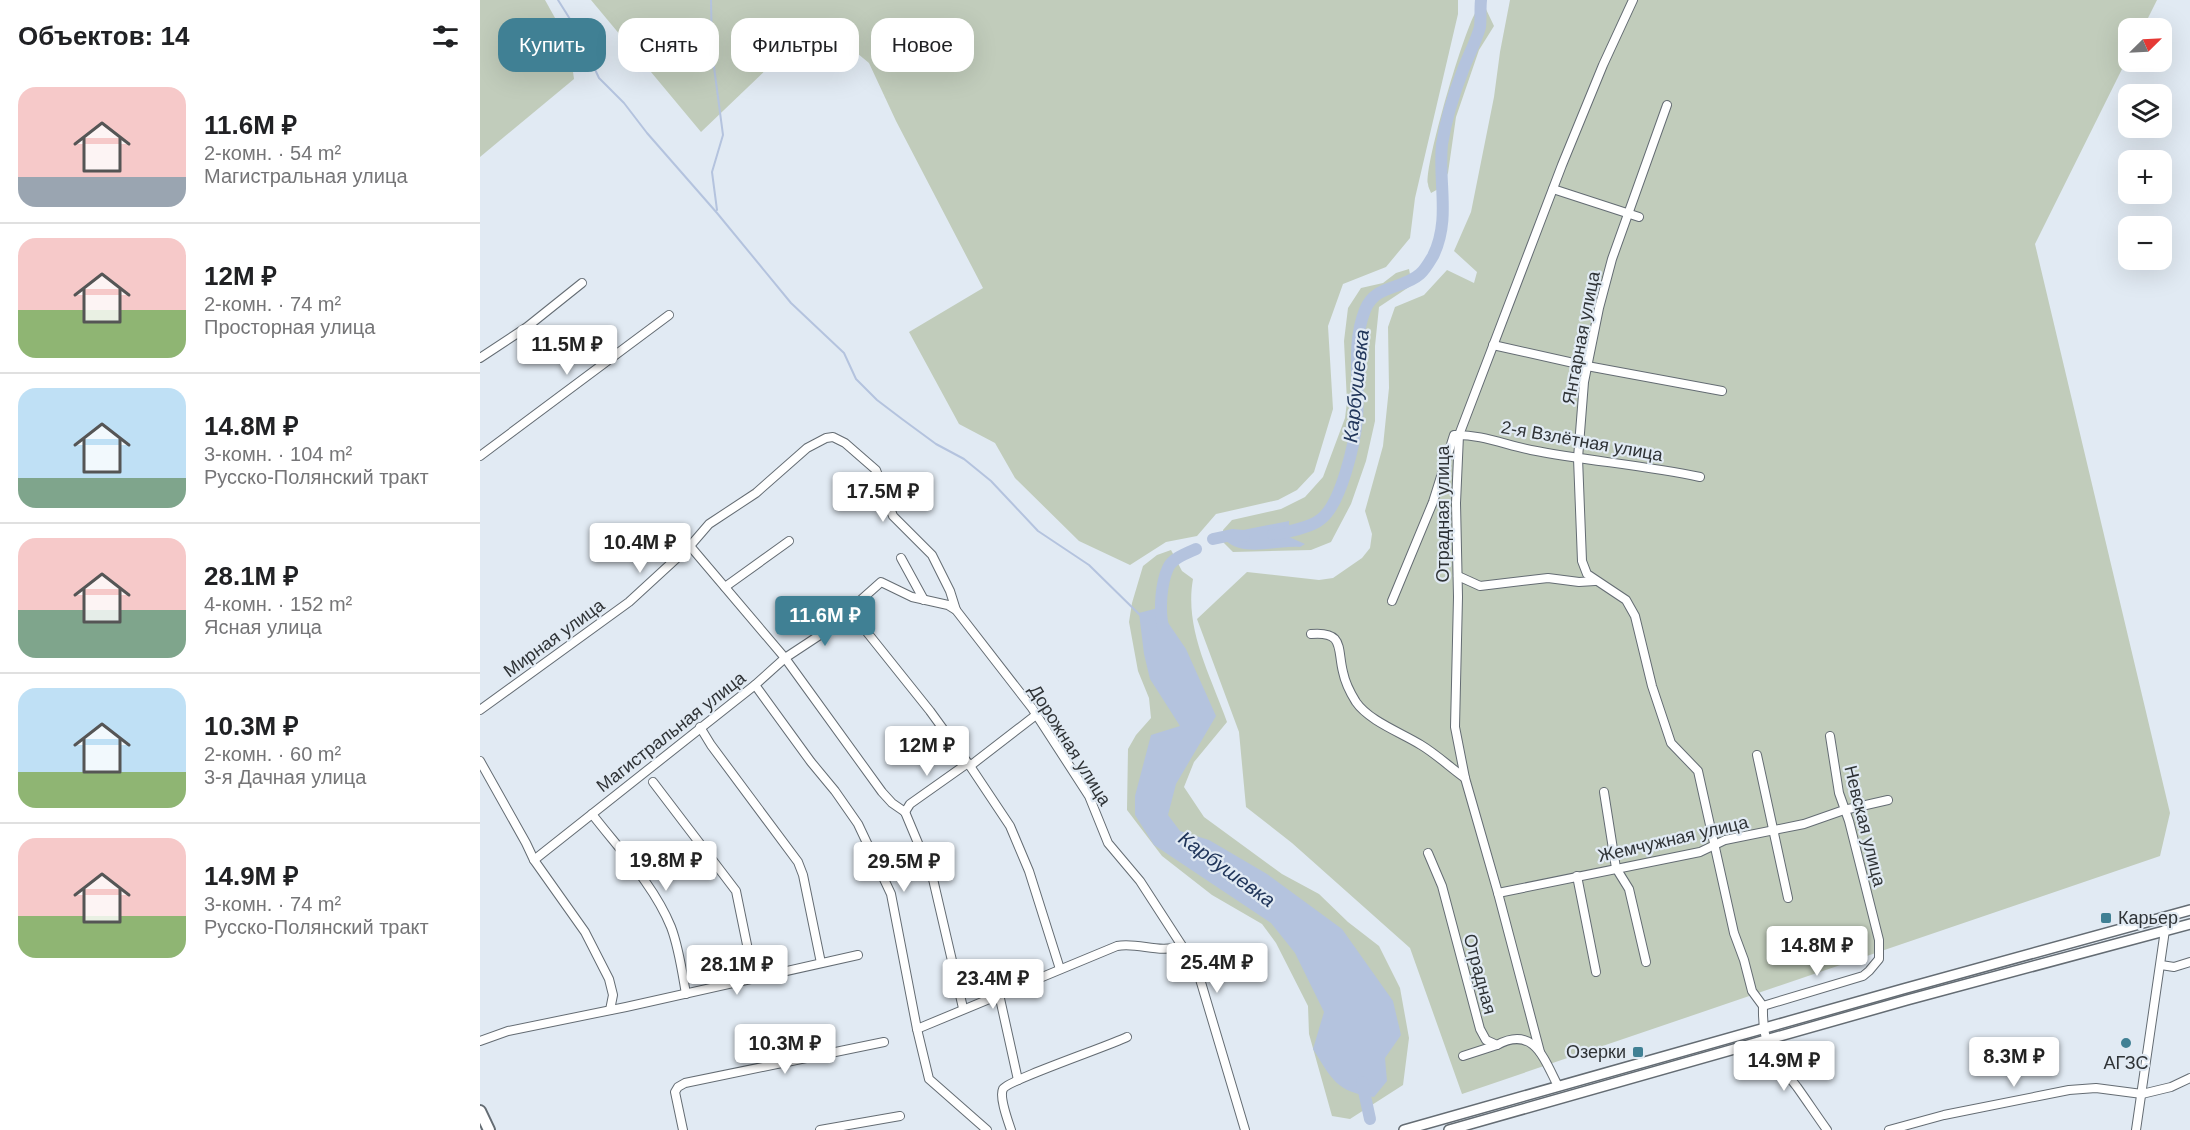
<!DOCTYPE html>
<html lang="ru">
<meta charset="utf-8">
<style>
:root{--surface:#fff;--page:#f6f6f6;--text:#202124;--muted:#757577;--line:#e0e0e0;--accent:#408094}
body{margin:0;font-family:Helvetica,sans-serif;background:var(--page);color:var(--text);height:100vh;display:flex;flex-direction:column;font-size:22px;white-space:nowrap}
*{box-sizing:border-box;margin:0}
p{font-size:20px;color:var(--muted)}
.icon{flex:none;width:33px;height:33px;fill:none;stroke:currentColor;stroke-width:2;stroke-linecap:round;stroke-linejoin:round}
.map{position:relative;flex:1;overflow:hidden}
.panel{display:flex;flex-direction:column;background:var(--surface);width:480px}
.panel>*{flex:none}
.top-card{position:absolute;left:18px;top:18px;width:570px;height:54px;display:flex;gap:12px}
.needle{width:39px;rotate:66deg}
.controls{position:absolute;left:1638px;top:18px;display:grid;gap:12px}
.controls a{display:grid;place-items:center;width:54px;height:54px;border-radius:12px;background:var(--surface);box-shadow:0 6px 24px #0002;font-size:30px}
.price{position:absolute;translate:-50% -51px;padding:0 14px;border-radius:6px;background:#fff;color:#222;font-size:20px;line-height:39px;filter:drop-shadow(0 2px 3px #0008)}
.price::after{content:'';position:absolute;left:50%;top:36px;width:18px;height:14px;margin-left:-9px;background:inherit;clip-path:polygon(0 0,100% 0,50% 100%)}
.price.on{background:var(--accent);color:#fff}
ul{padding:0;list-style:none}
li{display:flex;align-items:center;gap:18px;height:150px;padding:0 18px}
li+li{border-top:2px solid var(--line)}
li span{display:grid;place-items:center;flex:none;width:168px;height:120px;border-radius:18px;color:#555}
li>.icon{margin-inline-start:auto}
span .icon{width:72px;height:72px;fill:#fffc;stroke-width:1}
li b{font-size:26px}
h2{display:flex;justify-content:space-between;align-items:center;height:72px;padding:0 18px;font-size:26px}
.pill{padding:0 21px;border-radius:18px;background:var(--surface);box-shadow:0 6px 24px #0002;font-size:21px;line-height:54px}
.pill.on{background:var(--accent);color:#fff}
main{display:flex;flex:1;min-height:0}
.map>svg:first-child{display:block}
.green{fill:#c1ccbb}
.water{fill:#b4c3de}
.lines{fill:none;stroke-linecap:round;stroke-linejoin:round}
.stream{stroke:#b4c3de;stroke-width:2}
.river{stroke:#b4c3de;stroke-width:12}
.minor-casing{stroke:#646c73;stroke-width:10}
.major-casing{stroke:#646c73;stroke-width:12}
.highway-casing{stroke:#646c73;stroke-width:14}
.minor{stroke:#fff;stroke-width:8}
.major{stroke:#fff;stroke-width:9}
.highway{stroke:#fff;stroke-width:10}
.poi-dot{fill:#408094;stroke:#e1eaf3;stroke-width:2}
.labels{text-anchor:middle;stroke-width:4.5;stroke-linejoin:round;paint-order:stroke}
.street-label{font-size:18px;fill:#2f3336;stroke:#e1eaf3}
.poi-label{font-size:18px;fill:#2f3336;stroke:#e1eaf3;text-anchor:start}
.water-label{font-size:20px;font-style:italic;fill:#21365b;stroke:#e1eaf3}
</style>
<main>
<section class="panel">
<h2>Объектов: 14<svg class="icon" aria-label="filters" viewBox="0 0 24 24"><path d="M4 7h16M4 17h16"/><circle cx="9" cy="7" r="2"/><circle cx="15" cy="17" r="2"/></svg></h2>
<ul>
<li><span style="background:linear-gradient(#f6c9c9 75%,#9aa5b1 0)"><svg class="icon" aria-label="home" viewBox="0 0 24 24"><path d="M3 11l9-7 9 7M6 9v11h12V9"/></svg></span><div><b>11.6M ₽</b><p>2-комн. · 54 m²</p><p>Магистральная улица</p></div></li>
<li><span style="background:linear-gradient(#f6c9c9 60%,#8fb573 0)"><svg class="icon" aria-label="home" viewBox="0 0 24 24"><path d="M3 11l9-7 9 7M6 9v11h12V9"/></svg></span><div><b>12M ₽</b><p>2-комн. · 74 m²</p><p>Просторная улица</p></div></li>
<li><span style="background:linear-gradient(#bfe0f5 75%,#7fa58c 0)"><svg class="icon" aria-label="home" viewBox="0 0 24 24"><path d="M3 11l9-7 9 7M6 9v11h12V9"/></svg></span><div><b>14.8M ₽</b><p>3-комн. · 104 m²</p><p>Русско-Полянский тракт</p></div></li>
<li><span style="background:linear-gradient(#f6c9c9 60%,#7fa58c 0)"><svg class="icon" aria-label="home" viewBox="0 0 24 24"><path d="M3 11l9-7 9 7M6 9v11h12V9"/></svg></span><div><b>28.1M ₽</b><p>4-комн. · 152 m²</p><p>Ясная улица</p></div></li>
<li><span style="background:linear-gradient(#bfe0f5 70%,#8fb573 0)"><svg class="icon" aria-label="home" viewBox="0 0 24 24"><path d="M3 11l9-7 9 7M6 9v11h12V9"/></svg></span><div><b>10.3M ₽</b><p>2-комн. · 60 m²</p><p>3-я Дачная улица</p></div></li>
<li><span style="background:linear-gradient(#f6c9c9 65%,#8fb573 0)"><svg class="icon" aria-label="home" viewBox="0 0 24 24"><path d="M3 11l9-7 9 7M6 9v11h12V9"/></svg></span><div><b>14.9M ₽</b><p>3-комн. · 74 m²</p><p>Русско-Полянский тракт</p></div></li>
</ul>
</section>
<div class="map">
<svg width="1710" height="1130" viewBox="0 0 1710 1130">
<rect width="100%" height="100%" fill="#e1eaf3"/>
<!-- green -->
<g class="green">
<path d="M0,0H65L89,43L94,79L0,157Z"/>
<path d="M111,0H978V14L935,198L930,238L906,267L863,284L848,326L853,409L834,472L817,490L798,500L736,514L717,536L686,542L650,565L599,541L535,478L515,443L479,424L429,332L503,288L416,121L389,63L354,34L293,63L221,132Z"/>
<path d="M1030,0H1677L1663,28H1648V57L1555,244L1690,813L1680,856L982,1094L930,948L812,843L766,807L759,732L717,619L767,572L839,580L853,578L882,558L890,548L892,534L885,511L903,446L909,388L908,327L915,307L944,295L967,270L994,283L997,272L974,251L991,212L1014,97L1020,52Z"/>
<path d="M1004,5L1014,26L999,50L976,117L968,173L960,188L951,193C950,190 948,187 948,184C944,166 985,26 997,10C998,9 1002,7 1004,5Z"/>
<path d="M929,269L932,285L899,307L895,346V421L886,461L871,504L851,542L831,550L753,552L743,542V530L752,520L801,509L825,497L843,477L865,418L867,402L864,341L868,308L881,288L903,283L916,273Z"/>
<path d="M691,550L702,571L713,579C704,629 731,676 747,722L714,762L704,787L724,817L802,874L839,894L868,922L899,946L920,988L929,1038L923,1085L870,1119L852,1116L829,1034L828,1006L796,943L782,924L732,895L682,856L647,810L648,749L656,735L671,718L669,698L658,671L649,622L652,603L663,566L677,555Z"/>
</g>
<!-- water -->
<g class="water">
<path d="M809,521V537L825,544L820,547C797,545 764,558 745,540L753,532Z"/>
<path d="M678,608L706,649L736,716L696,784L688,815L700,831L729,840L787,874L862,929L913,1001L921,1035L905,1058L907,1081L894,1097C856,1092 852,1079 833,1049L844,1012L815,953L791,923L674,845L655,815V796L671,735L700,726L670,679L664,654L659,613Z"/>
</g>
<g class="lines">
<!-- stream -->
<g class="stream">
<path d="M78,0L95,27L119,78L144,103L167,133L237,213L311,303L364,353L376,379L397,400L422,419L456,444L484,459L511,481L558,531L609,565L661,616"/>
<path d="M231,0L232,52L243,135L232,172L237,210"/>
</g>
<!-- river -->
<g class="river">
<path d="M793,534C805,533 832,527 841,519C861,504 875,443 877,418C880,382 871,345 885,310C895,284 922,290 940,274C945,270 950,261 953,256C971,220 958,182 962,144C966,119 974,93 983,70C988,56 996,42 1000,27C1001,19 1000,9 1001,0"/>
<path d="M733,539L752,535L764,536"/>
<path d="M683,627C679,610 681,583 688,568C692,558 707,553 716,549"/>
<path d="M882,1082L890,1119"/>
</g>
<!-- minor casing -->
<g class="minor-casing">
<g id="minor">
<path d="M1187,105L1132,259L1119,308L1104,382L1098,458L1102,561L1107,574L1146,600L1155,616L1172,686L1191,743L1218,771L1254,933L1264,960L1272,991L1283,1006"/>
<path d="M1073,189L1159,217"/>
<path d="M1013,345L1107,366L1242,391"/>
<path d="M0,358L47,327L102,283"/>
<path d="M0,456L189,315"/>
<path d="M210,546L305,658L402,792L412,803L425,812"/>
<path d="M421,558L444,600"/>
<path d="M978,576L1000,586L1068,578L1099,582L1115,581"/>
<path d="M245,587L309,541"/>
<path d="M912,601L953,502L974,435C1000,434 1026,445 1051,450C1107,461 1164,465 1220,477"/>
<path d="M370,611L450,711L490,766L530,826L549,871L580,969"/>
<path d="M831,634C865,631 857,649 863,672C865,682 871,694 876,702C889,721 922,733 941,745C956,754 971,768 985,778"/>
<path d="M275,685L331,762L355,791L378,824L411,894L437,1029L449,1079L507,1130"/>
<path d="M0,710L149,602L210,546L229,524L276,493L327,448L346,438L353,437L365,443L396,470L413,516L452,555L470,591L476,610"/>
<path d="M220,727L231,745L318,862L323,875L341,963"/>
<path d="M1277,755L1308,898"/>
<path d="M0,761L46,843L54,860L105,932L129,979L133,995L130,1010"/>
<path d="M490,766L556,715"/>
<path d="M173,782L256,891L274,979"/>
<path d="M1124,792L1136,868L1149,889L1166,962"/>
<path d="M425,812L453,879L483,1008"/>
<path d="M425,812L430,804L488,763"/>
<path d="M112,814C139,849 174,885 191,927C199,948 202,971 206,994"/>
<path d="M948,853L962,886L1000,1029L1006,1040L1017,1045C1054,1025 1064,1059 1078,1086"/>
<path d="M54,860L275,685L305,658L346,631L401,582L432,597L468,605L476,610L552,708L609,796L628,843L660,881L717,969L765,1130"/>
<path d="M1097,876L1116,972"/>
<path d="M1018,893L1220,852L1245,840L1324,824L1364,810L1408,800"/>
<path d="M1681,965L1694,967L1710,962"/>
<path d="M519,994L538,1080"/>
<path d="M1283,1006L1383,976L1389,971L1399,959V940L1369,821L1359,793L1350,736"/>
<path d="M1283,1006C1282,1048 1293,1056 1317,1087C1327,1101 1337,1116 1347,1130"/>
<path d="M437,1029L637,946C659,942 679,954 701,946"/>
<path d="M0,1041L28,1031L146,1007L378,955"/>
<path d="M1060,1052L1018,893L985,778L975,727L978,597L976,503L979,435L1082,165L1123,65L1153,0"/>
<path d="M983,1056L1017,1045"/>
<path d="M203,1130L195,1092L198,1087L205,1083L404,1042"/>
<path d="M340,1130L420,1116"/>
<path d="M531,1130C528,1121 519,1097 523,1089C528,1080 629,1046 647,1037"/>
<path d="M1409,1130L1464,1115L1589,1090L1616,1088L1662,1094L1691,1087L1710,1078"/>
<path d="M1656,1130L1685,930"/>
</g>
</g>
<!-- major casing -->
<g class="major-casing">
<g id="major">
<path d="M924,1130L1423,989L1710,910"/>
<path d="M969,1130L1427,1000L1710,924"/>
</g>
</g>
<!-- highway casing -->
<g class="highway-casing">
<path id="highway" d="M0,1111L9,1130"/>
</g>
<!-- minor -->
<use href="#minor" class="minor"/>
<!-- major -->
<use href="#major" class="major"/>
<!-- highway -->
<use href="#highway" class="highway"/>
</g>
<!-- markers -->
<g class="poi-dot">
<rect x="1620" y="912" width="12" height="12" rx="3"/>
<circle cx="1646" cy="1043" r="6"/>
<rect x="1152" y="1046" width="12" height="12" rx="3"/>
</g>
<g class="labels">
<!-- street labels -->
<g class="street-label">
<text transform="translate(1101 338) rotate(-79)" y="6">Янтарная улица</text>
<text transform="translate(1102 441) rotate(10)" y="6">2-я Взлётная улица</text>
<text transform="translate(963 514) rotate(-90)" y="6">Отрадная улица</text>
<text transform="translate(74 638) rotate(-36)" y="6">Мирная улица</text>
<text transform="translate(191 732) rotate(-38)" y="6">Магистральная улица</text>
<text transform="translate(590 745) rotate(58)" y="6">Дорожная улица</text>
<text transform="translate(1385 826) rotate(76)" y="6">Невская улица</text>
<text transform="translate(1193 839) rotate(-13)" y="6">Жемчужная улица</text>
<text transform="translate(1000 974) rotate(75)" y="6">Отрадная</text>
</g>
<!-- poi labels -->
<g class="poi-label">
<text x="1638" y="924">Карьер</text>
<text x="1146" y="1058" text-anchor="end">Озерки</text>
<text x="1646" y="1069" text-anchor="middle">АГЗС</text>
</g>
<!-- water labels -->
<g class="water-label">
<text transform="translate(876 386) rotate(-84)" y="7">Карбушевка</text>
<text transform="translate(747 869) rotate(36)" y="7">Карбушевка</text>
</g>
</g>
</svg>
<div class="controls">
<a><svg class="needle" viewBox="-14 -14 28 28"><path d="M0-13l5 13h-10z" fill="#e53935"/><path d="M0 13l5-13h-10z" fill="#757577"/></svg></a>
<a><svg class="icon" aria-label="layers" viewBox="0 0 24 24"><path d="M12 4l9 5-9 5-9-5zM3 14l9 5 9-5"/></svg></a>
<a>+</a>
<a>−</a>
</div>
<b class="price" style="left:87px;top:376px">11.5M ₽</b>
<b class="price" style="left:403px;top:523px">17.5M ₽</b>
<b class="price" style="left:160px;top:574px">10.4M ₽</b>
<b class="price on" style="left:345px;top:647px">11.6M ₽</b>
<b class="price" style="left:447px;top:777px">12M ₽</b>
<b class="price" style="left:186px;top:892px">19.8M ₽</b>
<b class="price" style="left:424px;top:893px">29.5M ₽</b>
<b class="price" style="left:1337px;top:977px">14.8M ₽</b>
<b class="price" style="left:737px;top:994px">25.4M ₽</b>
<b class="price" style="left:257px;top:996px">28.1M ₽</b>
<b class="price" style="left:513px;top:1010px">23.4M ₽</b>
<b class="price" style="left:305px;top:1075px">10.3M ₽</b>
<b class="price" style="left:1534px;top:1088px">8.3M ₽</b>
<b class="price" style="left:1304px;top:1092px">14.9M ₽</b>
<div class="top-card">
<a class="pill on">Купить</a>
<a class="pill">Снять</a>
<a class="pill">Фильтры</a>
<a class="pill">Новое</a>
</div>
</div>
</main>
